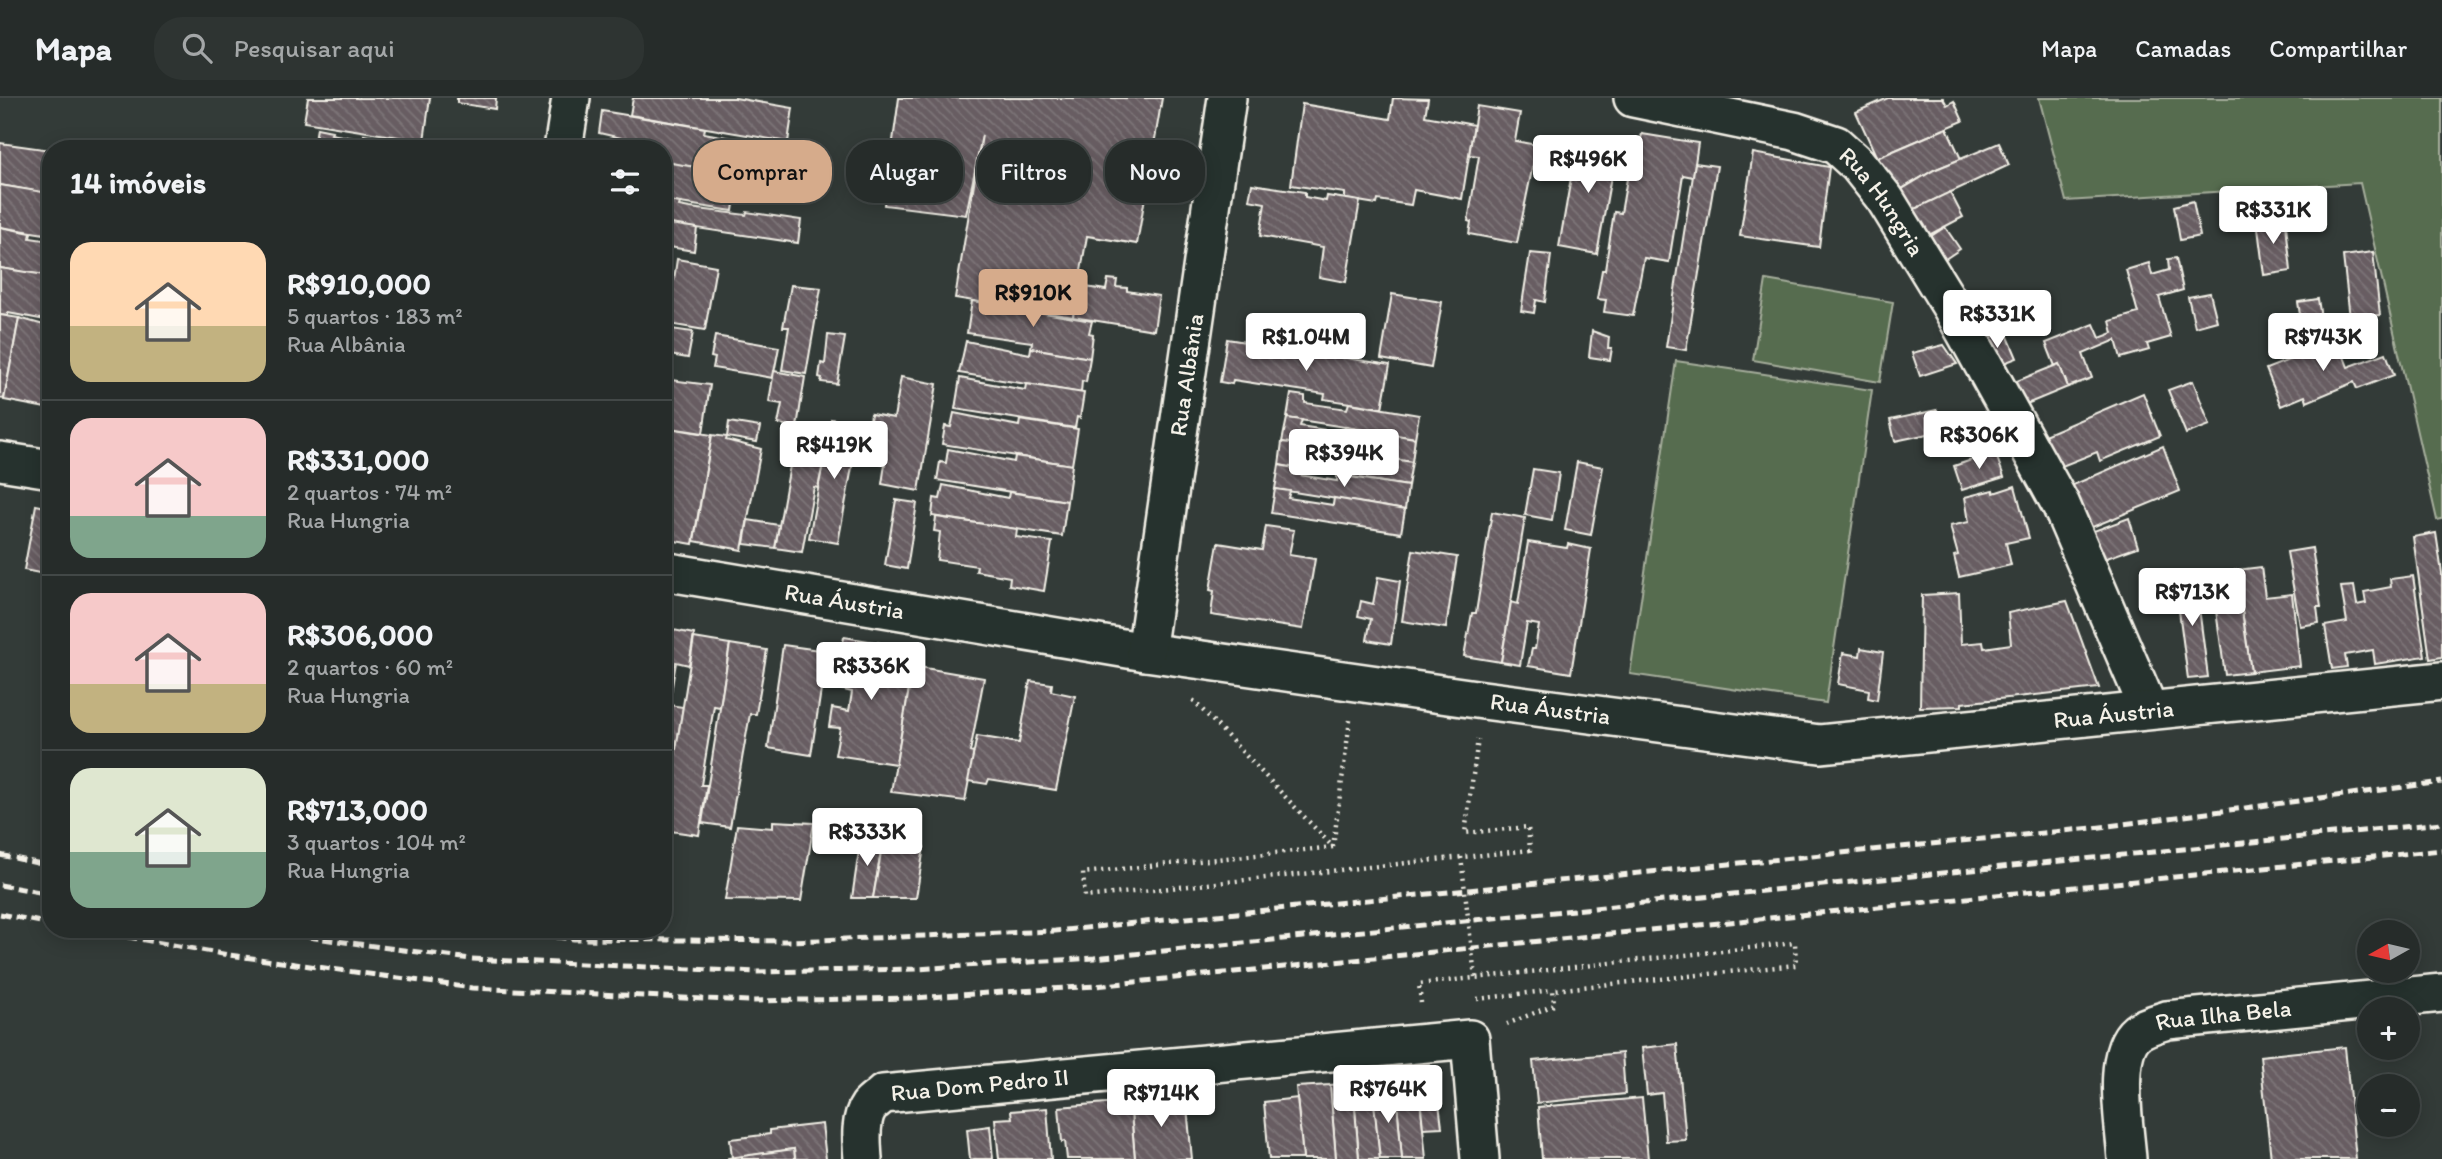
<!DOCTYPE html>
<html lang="pt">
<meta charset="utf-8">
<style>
:root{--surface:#262c2a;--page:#2e3432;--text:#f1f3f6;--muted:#a4a7a8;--line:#424847;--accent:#d6ab8b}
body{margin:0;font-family:Itim,sans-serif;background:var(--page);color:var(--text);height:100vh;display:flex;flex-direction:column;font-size:26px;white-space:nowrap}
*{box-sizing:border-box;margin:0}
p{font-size:23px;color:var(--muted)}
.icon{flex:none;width:38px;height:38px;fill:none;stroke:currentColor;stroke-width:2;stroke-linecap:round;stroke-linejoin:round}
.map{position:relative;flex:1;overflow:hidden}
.drawer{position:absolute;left:42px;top:42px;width:630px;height:798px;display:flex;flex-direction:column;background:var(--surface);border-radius:28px;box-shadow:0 4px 18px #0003,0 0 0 2px var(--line)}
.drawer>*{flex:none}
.top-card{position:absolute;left:693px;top:42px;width:665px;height:63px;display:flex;gap:14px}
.needle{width:46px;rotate:262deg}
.buttons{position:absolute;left:2357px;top:822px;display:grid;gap:14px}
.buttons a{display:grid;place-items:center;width:63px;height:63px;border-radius:50%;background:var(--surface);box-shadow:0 4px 18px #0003,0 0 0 2px var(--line);font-size:35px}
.price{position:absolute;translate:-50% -60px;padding:0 16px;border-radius:7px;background:#fff;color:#222;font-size:23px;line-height:46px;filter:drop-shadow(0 2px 4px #0008)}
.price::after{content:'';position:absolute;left:50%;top:42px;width:21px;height:16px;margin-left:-10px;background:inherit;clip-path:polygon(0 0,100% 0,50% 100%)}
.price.current{background:var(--accent);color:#111}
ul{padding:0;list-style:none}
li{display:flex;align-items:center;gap:21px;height:175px;padding:0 28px}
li+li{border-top:2px solid var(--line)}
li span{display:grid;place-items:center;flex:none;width:196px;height:140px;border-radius:21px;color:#555}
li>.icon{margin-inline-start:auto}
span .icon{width:84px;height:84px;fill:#fffc;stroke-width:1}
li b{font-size:30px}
h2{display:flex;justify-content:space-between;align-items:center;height:84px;padding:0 28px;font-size:30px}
.chip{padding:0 24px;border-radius:28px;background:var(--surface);box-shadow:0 4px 18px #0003,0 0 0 2px var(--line);font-size:24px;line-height:63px}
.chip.current{background:var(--accent);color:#111}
header{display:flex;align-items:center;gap:42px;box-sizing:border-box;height:98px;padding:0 35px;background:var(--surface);border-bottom:2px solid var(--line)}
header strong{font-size:33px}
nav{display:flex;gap:38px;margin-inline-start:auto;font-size:24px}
.search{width:490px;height:63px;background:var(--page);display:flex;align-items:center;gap:18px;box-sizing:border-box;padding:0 24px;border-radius:28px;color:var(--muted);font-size:26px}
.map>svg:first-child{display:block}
.park{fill:#576c50;stroke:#a6ae9c;stroke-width:2}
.building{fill:url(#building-back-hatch);stroke:#f4f1e8;stroke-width:2}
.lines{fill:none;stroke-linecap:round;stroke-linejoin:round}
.minor-casing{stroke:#f4f1e8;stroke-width:42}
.path{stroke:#f4f1e8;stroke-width:4.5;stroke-dasharray:2 5;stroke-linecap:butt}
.minor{stroke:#26332d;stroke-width:37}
.rail{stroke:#f4f1e8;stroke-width:5;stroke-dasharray:10 5;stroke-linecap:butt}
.path-bridge{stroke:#f4f1e8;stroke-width:4.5;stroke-dasharray:2 5;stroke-linecap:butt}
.labels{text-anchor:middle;stroke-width:6;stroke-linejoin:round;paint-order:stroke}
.street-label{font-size:24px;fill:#f4f1e8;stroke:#26332d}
</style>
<header>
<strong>Mapa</strong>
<div class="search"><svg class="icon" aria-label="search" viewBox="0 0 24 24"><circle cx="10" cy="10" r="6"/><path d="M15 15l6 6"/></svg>Pesquisar aqui</div>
<nav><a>Mapa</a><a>Camadas</a><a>Compartilhar</a></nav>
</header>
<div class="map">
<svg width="2442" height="1061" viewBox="0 0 2442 1061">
<defs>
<pattern id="building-back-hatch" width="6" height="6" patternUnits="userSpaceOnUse" patternTransform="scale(1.75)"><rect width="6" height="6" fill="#675d62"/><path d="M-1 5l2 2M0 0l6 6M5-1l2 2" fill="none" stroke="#7d7578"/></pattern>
</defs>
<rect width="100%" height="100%" fill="#333b38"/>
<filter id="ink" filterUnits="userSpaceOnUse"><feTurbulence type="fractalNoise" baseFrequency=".0143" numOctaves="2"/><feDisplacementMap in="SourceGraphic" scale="14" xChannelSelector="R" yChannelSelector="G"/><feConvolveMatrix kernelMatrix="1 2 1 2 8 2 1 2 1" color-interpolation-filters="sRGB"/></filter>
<g filter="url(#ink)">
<!-- park -->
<g class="park">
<path d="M2039,0H2442V421L2437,422L2360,85L2066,103Z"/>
<path d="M1766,182L1893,204L1880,284L1753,262Z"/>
<path d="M1676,263L1872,292L1826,605L1630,576Z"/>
</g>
<!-- building -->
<g class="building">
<path d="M308,0H430L424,43L304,24Z"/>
<path d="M457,0H496L495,11L457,5Z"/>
<path d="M633,0H735L793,10L788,44L630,17Z"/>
<path d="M899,0H1162L1137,146L1087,138L1073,219L955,200L982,37L966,117L884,107Z"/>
<path d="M1393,0L1428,1L1425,18L1474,27L1462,101L1414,92L1411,107L1378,102L1377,106L1345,101V95L1291,87L1302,6L1390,21Z"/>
<path d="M1888,0H1943L1947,7L1954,3L1963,23L1877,60L1856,14Z"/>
<path d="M1477,8L1520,15L1515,43L1537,47L1517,145L1469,136L1471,124L1468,123L1479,58L1469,57Z"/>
<path d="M602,13L705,30L704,35L786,50L781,83L663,64V51H625L626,41L599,35Z"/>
<path d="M317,30L332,33L331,36L364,42V37L378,40V44L392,46L393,39L422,44L421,49L435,51H300L302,41L315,42Z"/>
<path d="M1947,30L1961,61L1934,72L1893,96L1877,60Z"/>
<path d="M1642,36L1698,45L1693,79L1683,77L1669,164L1644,160L1633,218L1604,214L1606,202L1597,201L1602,172H1605L1614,114L1621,115L1632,52L1638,53Z"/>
<path d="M1578,39L1617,45L1597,156L1559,149Z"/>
<path d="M0,45L51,52V96L0,87Z"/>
<path d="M1999,45L2009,67L1902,117L1889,99L1934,72Z"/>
<path d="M1753,55L1829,69L1819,149L1740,138Z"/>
<path d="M671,65L738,76L733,113L667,103Z"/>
<path d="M1695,65L1717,68L1686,252L1666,249Z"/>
<path d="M1252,86L1305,94V99L1326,103L1327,98L1360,103L1346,184L1319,179L1323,149L1260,138L1265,105L1249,102Z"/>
<path d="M0,87L49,95L51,137L0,129Z"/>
<path d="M1950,94L1963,119L1916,144L1902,117Z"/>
<path d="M663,102L680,105L679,108L690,110L746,117L747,114L801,122L798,145L663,125Z"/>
<path d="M2193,103L2200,138L2180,142L2174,108Z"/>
<path d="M2267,114L2269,130L2286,127L2291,173L2264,177L2256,115Z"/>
<path d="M663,125L697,130L694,153L663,148Z"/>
<path d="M0,129L31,135L30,140L51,143V178L0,170Z"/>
<path d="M1945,129L1960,151L1935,168L1919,146Z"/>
<path d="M2373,154L2380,217L2350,220L2343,158Z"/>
<path d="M1530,155L1551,157L1545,204L1536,202L1534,215L1521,213Z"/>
<path d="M2176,160L2183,192L2159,199L2171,239L2147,246L2149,252L2121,260L2116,242L2083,256L2092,280L2068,289L2059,266L2055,268L2046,245L2094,226L2100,240L2113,235L2110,223L2138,215L2126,172L2149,165L2152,177L2169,172L2168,161Z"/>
<path d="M677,161L716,168L705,232L663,225V180L674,182Z"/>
<path d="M0,170L51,178V223L8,215V218L0,217Z"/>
<path d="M1108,181L1117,182L1116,189L1127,190V193L1159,198L1154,232L1073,219L1078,188L1106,192Z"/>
<path d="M791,187L821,190L806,276L782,272L789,229H783Z"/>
<path d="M2210,195L2217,223L2195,229L2188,199Z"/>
<path d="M1392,196L1442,204L1431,270L1381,261Z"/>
<path d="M2318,201L2321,220L2301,223L2298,204Z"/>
<path d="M972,203L1092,223L1089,235L1093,236L1090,260L1031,250L1032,244L967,235Z"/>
<path d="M2021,204L2029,226L1975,245L1967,223Z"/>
<path d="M0,217L19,220L4,301L0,300Z"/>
<path d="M19,220L51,229V311L4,302Z"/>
<path d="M664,230L693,234L688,260L664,256L663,257Z"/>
<path d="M1592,233L1609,239L1608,250H1612L1610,262L1589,259Z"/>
<path d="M2006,234L2017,260L1988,271L1977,244Z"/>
<path d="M828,237L845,239L837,286L821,284L822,280L819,279L821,265L825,266Z"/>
<path d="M715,238L779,249L773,280L713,270L715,260L711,259Z"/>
<path d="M1227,241L1390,267L1382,310L1324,301L1325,296L1233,282L1232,286L1220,284Z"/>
<path d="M966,243L1030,256L1031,250L1090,260L1086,284L1082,283L1081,295L959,275Z"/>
<path d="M2338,243L2348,269L2386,255L2394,277L2357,291L2354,284L2307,304L2305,298L2281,308L2266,271L2289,262L2287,256Z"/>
<path d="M1944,247L1957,266L1920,278L1912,255Z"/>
<path d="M2059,266L2068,289L2017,310L2007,287Z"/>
<path d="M774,273L805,279L797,329L778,326L782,306L769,304Z"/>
<path d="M901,279L937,286L919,393L882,386L885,366L868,363L870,354L865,353L871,316L894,320Z"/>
<path d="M960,280L1025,292L1026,286L1084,295L1080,320L1077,319L1075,330L955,311Z"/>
<path d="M663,281L710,287L703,335L663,329Z"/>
<path d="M2193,283L2210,327L2186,336L2168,292Z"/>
<path d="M2143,295L2160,338L2100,363L2097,354L2057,370L2042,338Z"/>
<path d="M1291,296L1305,298V305L1347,311L1349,305L1419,317L1415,340L1287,320Z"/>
<path d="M1937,312L1942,333L1895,343L1890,322Z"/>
<path d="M954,315L1019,328L1020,322L1078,331L1072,367L942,346L945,328L951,329Z"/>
<path d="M1287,320L1302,322L1300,328L1344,335L1345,329L1415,340L1412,364L1282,344Z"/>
<path d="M831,321L860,326L838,445L809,440Z"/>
<path d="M729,324L760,329L757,344L727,339Z"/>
<path d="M663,329L712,337L693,446L663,441Z"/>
<path d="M797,329L829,336L818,390L814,389L802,454L775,450Z"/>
<path d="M712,337L727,339L726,342L761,351L742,452L694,443Z"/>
<path d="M1282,344L1298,346L1297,352L1340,359L1342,353L1412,364L1408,388L1279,367Z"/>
<path d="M2163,348L2180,393L2085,432L2066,390Z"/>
<path d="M948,351L1014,364L1015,358L1072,367L1067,403L937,382L940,364L946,365Z"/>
<path d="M1995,354L2004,379L1962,392L1954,368Z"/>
<path d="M1577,364L1603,369L1591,437L1565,432Z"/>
<path d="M1279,367L1294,370L1293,376L1337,383V377L1408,388L1405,412L1275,391Z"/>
<path d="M1533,371L1559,375L1552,422L1525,417Z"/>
<path d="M943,387L1008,400L1009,394L1067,403L1062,438L932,418L934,400L940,401Z"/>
<path d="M2015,388L2029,440L2006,445L2011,467L1959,479L1954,458L1958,457L1950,428L1969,424L1965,399L1993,392L1994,395Z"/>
<path d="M1275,391L1290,393L1288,400L1333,407L1334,400L1405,412L1401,435L1271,415Z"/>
<path d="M896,402L917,405L907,471L885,467Z"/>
<path d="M36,407L51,410V442L45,476L24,472Z"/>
<path d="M1492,414L1525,420L1501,564L1464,558L1472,515H1476Z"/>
<path d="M936,419L1017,431L1016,439L1052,444L1044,493L1009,487L1010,479L976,473L977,468L937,462L940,434L934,433Z"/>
<path d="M2129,420L2138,449L2090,466L2080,438Z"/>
<path d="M748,422L779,427L775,450L744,446Z"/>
<path d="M1266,428L1294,432L1289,457L1315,461L1303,531L1211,517L1214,493L1210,492L1218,445L1262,452Z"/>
<path d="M2436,435L2442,475V559L2430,561L2413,439Z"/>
<path d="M1528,444L1567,450L1568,446L1591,451L1571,575L1528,568L1532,551H1535L1539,527L1527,525L1520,567L1501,564L1511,504L1518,506Z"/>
<path d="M2312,450L2321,509H2317L2319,525L2300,528L2287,454Z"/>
<path d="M1413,452L1457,459L1446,530L1402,523Z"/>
<path d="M2261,469L2265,499L2292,496L2300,568L2251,574L2236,472Z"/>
<path d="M2236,472L2251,574L2225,577L2211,477Z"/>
<path d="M2413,478L2425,558L2375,566L2373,552L2345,557L2347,569L2332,571L2325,528L2347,524L2341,489L2354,488L2357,507L2366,505L2364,494L2391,489L2390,481Z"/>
<path d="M1378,479L1400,483L1391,546L1367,542L1371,521L1358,518L1361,503L1373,506Z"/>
<path d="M2195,479L2208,579L2188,581L2175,482Z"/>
<path d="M1959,495L1961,546L1983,544L1984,550L2011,546L2008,515L2067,503L2099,590L1962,605V608L1920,609L1922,497Z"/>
<path d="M663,530L694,536L689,567L676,564L669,607L683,609L667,703H663Z"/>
<path d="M844,539L894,547L891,565L913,568L896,666L835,657L840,630L829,629L832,610L849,613L852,594L836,590Z"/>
<path d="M694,540L730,546L720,609L714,608L701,687H707L699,737L663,732Z"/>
<path d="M730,546L767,552L756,616H750L730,729L702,725Z"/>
<path d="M783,547L827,553L811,657L768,650Z"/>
<path d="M1861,550L1883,554L1877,602L1868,600L1869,592L1838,586L1843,555L1860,558Z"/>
<path d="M913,568L984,580L970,654L974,655L965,703L891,694Z"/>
<path d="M1030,583L1052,586L1051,593L1075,598L1056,692L989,681L987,686L968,683L977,638L1019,645Z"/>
<path d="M773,723L814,725L801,803L725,802L737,727L773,730Z"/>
<path d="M861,739L883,743L873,800H852Z"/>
<path d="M883,743L924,749L916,800H873Z"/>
<path d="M1677,946L1686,1042L1666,1043L1662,995L1647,997L1642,950Z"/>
<path d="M2345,949L2356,1061H2271L2260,958Z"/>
<path d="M1622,955L1625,996L1537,1005L1533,963Z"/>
<path d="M1418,978L1426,1061H1402L1395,981Z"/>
<path d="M1418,978L1433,981L1437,990L1442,1029L1423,1030Z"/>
<path d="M1372,983L1380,1061H1359L1353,985Z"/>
<path d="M1353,985L1359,1061H1336L1330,987Z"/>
<path d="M1330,987L1336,1061H1303L1296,989Z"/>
<path d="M1396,993L1402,1061H1380L1373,995Z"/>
<path d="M1186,999L1192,1061H1135L1130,1003Z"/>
<path d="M1297,1000L1303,1061H1269L1264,1004Z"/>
<path d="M1642,1000L1648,1061H1542L1538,1009Z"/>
<path d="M1130,1003L1135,1061H1067L1065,1043L1062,1044L1059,1009Z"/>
<path d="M1047,1010L1051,1061H999L995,1021L1012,1020L1011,1013Z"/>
<path d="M822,1026L826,1061H795L794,1051L732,1060L730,1041L770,1036V1032Z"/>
<path d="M990,1028L993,1061H970L967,1031Z"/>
<path d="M794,1051L795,1061H728V1060Z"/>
</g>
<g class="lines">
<!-- minor casing -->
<g class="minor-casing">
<g id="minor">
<path id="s1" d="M1633,0L1794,33L1836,47L1858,67L1885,101L1952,210L2061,407L2149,612"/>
<path d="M563,51L571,0"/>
<path d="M0,363L51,371"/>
<path id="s2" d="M663,473L1146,554L1483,602L1820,646L2442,583"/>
<path id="s3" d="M1146,554L1227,0"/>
<path id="s4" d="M863,1061C862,1045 859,1022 869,1008C872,1004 879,1000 883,996L1470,941L1480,1061"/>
<path id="s5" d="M2127,1061C2125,1030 2111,955 2137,934C2145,928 2158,925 2167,922L2442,895"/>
</g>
</g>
<!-- path -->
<g class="path">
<path d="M1193,602L1333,749L1350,622"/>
<path d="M1333,749L1083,775L1085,799L1530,752L1528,729L1465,735L1478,641"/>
<path d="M1477,901L1553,892"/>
<path d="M1421,905L1419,886L1795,845L1796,867L1553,892L1554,907L1507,926"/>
</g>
<!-- minor -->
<use href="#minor" class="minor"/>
<!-- rail -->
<g class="rail">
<path d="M0,757L51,768"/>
<path d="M0,787L51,796"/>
<path d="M0,816L51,826"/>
<path d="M83,831L229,857L472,890L748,903L913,900L1096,888L2442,752"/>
<path d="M249,831L470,861L756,874L916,871L1094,860L2442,725"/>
<path d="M481,831L574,841L792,843L1055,833L2093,730L2442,684"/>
</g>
<!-- path-bridge -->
<path class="path-bridge" d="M1461,759L1475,879"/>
</g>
</g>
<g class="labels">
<!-- street labels -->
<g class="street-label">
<text dy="8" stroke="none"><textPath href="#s1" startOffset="282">Rua Hungria</textPath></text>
<text dy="8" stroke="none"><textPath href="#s3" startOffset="280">Rua Albânia</textPath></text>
<text dy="8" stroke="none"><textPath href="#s2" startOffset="184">Rua Áustria</textPath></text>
<text dy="8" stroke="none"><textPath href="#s2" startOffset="898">Rua Áustria</textPath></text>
<text dy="8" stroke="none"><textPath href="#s2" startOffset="1465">Rua Áustria</textPath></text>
<text dy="8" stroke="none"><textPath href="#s5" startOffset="220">Rua Ilha Bela</textPath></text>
<text dy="8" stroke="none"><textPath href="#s4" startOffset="170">Rua Dom Pedro II</textPath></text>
</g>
</g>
</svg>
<div class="buttons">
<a><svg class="needle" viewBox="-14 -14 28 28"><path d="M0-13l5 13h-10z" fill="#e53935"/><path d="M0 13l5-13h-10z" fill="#a4a7a8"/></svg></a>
<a>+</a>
<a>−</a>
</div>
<b class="price" style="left:1588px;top:97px">R$496K</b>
<b class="price" style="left:2273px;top:148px">R$331K</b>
<b class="price current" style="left:1033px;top:231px">R$910K</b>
<b class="price" style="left:1997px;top:252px">R$331K</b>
<b class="price" style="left:1306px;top:275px">R$1.04M</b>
<b class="price" style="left:2323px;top:275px">R$743K</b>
<b class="price" style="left:1979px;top:373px">R$306K</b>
<b class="price" style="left:834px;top:383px">R$419K</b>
<b class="price" style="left:1344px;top:391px">R$394K</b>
<b class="price" style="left:2192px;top:530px">R$713K</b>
<b class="price" style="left:871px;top:604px">R$336K</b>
<b class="price" style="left:867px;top:770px">R$333K</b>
<b class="price" style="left:1388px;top:1027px">R$764K</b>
<b class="price" style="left:1161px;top:1031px">R$714K</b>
<div class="top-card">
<a class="chip current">Comprar</a>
<a class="chip">Alugar</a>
<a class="chip">Filtros</a>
<a class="chip">Novo</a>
</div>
<section class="drawer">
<h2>14 imóveis<svg class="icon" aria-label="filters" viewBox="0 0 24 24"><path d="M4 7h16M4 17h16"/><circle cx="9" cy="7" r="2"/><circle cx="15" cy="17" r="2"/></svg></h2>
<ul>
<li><span style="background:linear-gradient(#ffd9b3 60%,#c2b280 0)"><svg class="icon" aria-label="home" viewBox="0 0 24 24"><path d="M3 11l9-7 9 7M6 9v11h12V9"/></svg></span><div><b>R$910,000</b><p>5 quartos · 183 m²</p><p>Rua Albânia</p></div></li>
<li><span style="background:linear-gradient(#f6c9c9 70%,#7fa58c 0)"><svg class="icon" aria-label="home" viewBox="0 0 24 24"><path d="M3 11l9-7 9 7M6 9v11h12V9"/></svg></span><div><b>R$331,000</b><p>2 quartos · 74 m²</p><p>Rua Hungria</p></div></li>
<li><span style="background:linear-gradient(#f6c9c9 65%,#c2b280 0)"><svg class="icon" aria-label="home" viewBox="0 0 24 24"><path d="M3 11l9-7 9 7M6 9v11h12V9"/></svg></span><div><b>R$306,000</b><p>2 quartos · 60 m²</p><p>Rua Hungria</p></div></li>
<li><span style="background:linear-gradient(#dfe7d0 60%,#7fa58c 0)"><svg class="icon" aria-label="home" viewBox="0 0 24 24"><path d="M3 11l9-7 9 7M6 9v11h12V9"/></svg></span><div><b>R$713,000</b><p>3 quartos · 104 m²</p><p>Rua Hungria</p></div></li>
</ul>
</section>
</div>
